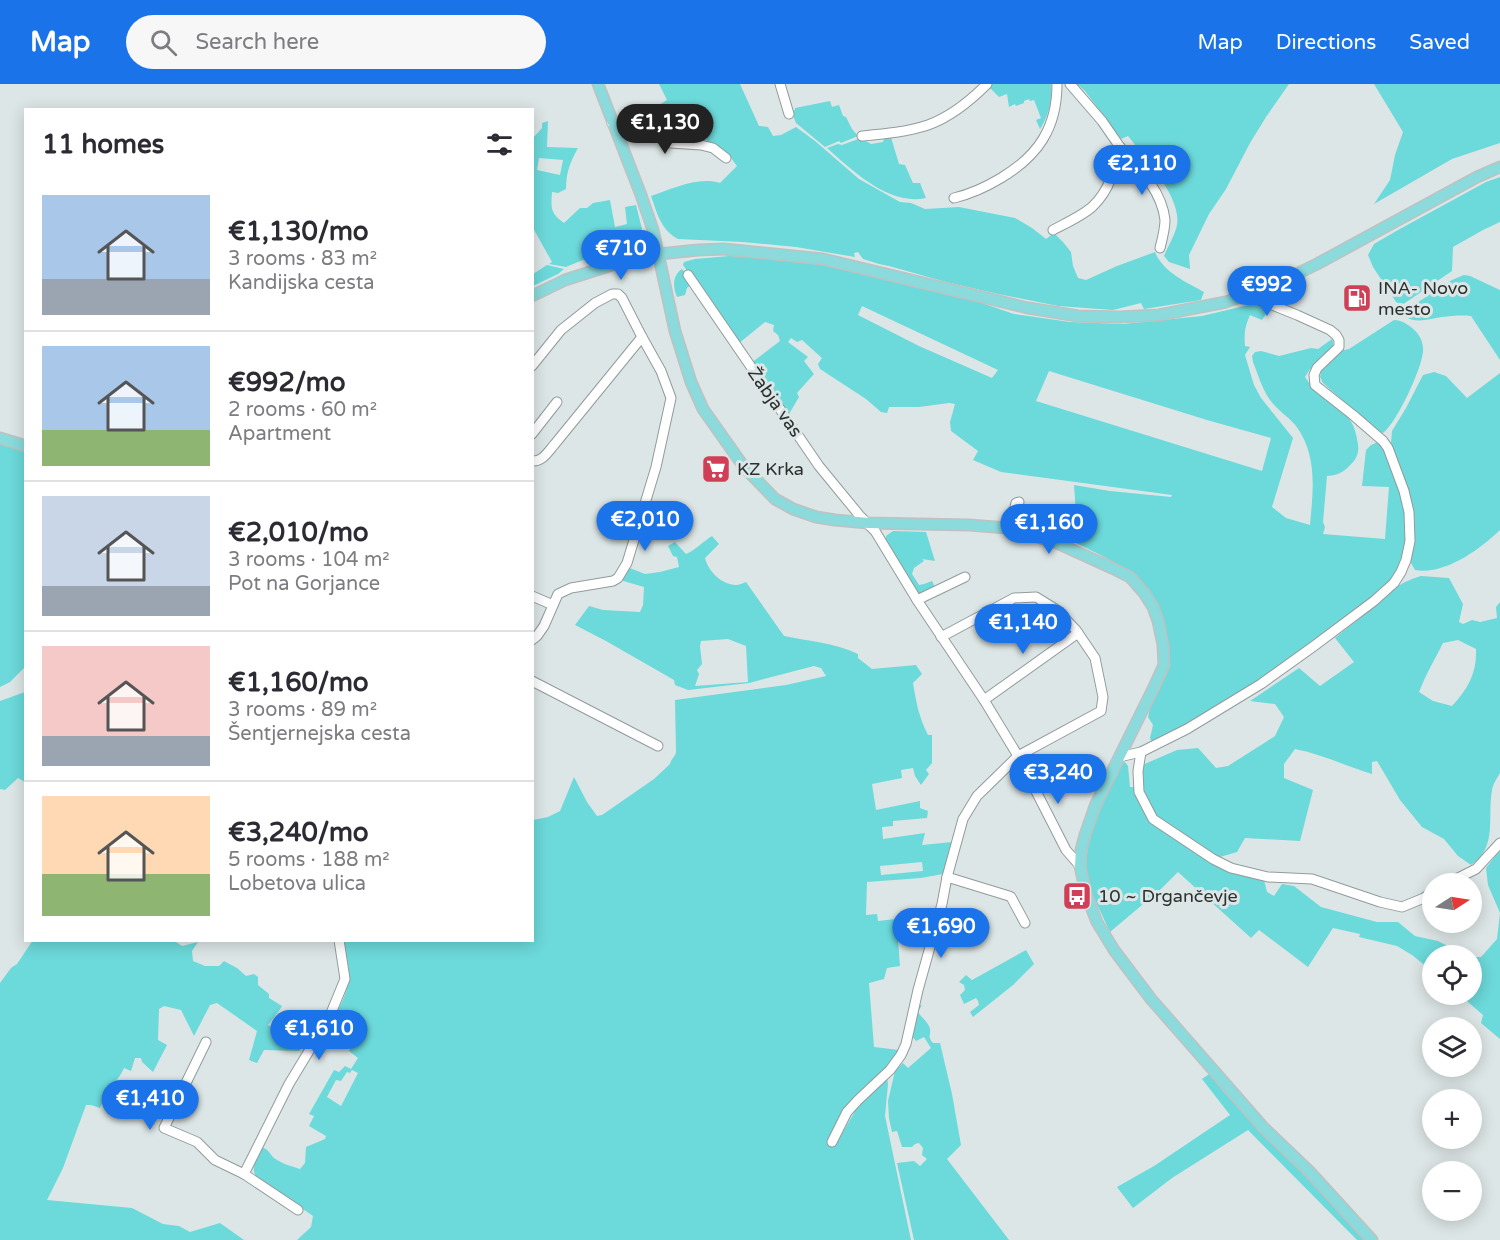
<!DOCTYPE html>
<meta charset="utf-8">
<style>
:root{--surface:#fff;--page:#f7f7f7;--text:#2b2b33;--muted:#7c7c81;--line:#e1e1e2;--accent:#1a73e8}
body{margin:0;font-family:"Varela Round",sans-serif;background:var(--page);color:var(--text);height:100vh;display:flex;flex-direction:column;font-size:22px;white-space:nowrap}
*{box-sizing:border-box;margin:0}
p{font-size:20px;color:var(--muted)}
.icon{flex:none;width:33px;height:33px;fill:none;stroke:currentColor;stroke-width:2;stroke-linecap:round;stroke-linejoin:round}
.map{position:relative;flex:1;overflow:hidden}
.drawer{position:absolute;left:24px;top:24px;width:510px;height:834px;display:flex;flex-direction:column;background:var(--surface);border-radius:0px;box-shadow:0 3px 15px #0003}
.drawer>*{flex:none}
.needle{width:39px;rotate:78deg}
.fabs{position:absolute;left:1422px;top:789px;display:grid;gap:12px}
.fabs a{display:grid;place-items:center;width:60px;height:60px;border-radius:50%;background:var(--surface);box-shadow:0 3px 15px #0003;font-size:30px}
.price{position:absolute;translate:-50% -51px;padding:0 14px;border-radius:21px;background:var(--accent);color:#fff;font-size:20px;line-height:39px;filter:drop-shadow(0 2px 3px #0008)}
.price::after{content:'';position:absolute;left:50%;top:36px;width:18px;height:14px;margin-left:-9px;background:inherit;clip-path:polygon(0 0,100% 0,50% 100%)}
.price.selected{background:#222;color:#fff}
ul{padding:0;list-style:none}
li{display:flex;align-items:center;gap:18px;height:150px;padding:0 18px}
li+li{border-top:2px solid var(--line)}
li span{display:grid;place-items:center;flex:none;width:168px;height:120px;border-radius:0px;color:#555}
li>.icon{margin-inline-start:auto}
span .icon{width:72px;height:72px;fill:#fffc;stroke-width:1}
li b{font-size:26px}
h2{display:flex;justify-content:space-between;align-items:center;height:72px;padding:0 18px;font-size:26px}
header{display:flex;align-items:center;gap:36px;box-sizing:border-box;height:84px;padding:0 30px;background:var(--accent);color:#fff}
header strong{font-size:28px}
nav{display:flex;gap:33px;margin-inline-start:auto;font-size:21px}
.search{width:420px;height:54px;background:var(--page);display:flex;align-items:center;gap:15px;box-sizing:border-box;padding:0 21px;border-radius:33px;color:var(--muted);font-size:22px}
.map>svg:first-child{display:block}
.green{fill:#6cd9da;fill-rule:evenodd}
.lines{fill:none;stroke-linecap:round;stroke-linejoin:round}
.minor-casing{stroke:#929b9b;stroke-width:11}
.major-casing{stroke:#c0c1c1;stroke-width:13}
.minor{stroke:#fff;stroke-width:9}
.major{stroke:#8bdadc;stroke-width:10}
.labels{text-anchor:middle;stroke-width:6;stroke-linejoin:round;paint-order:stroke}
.poi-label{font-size:18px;fill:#2c302f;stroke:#dde6e6;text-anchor:start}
.street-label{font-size:18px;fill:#2c302f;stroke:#dde6e6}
</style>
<header>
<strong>Map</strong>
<div class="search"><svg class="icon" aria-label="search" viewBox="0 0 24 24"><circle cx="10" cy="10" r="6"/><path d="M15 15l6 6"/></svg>Search here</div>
<nav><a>Map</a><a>Directions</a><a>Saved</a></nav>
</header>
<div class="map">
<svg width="1500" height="1156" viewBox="0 0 1500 1156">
<rect width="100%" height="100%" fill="#dde6e6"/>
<!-- green -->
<g class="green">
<path d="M659,0H740L759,42L768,43L773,52L781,51L796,43L815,57L859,95L900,118L911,119L925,125L959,123L1015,134L1032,144L1046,155L1054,149L1063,158L1071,168L1073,182L1078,194L1086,196L1117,182L1155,168C1163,188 1186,198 1204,208L1201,216L1144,225L1141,219L1113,226L1058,222L998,210L946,198L889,182L879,180L863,175L858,168L854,169L855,173L796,163L743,158L678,155C661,146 657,129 651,112C672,105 698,92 720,99L737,82L728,70L708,58L688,35L684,34L674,43L672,47L678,59L655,48L668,37L659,21L667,16Z"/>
<path d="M990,0H1051C1053,15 1048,33 1040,45L1036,36L1041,34L1034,16L1030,17L1029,15L1024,17V19L1016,22L1015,20L1009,23L1007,10L999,13L988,2Z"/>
<path d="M1077,0H1289L1266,33L1250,59L1226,105L1209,130L1189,171L1190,185L1169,178L1164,172C1168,162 1175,151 1177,141C1182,114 1144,72 1128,52L1121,55L1085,7Z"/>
<path d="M1374,0H1500V59L1452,75L1374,120L1390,96L1395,71L1403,48Z"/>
<path d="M830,17L832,23L839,21L843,32L846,33L852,45L858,52L841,59L839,57L825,63L796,39L791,27L795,26V24Z"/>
<path d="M548,37L547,63L578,64C570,79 566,88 566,105L558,109L552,108C551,124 550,129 564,139L580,124H587L593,119L610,116L615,143L627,140L625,123L636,121L642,145L641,153L635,161L618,166L602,168L566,183L549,180L552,178L533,144V54L542,44V39ZM539,74L563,76L560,91L537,86Z"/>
<path d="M890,50L899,80L905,81L913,99H920L926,114C889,122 853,87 827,64L838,60L842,61L861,54L871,60L883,58L885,51Z"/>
<path d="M1500,93V138L1483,146L1453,163L1452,187L1402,221L1396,218L1373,183L1368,171L1374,160L1398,146L1486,98Z"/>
<path d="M729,172L781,175L822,180L892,196L976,217L1014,230L1070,238L1123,240L1202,232L1257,219L1270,224L1262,236L1250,231C1245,243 1244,248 1245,262L1250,263L1245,271L1254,301L1261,314L1293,354L1272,423L1286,434L1310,441C1313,407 1318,372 1296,342C1289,333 1277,326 1270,316C1262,305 1258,290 1253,278L1252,272L1255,268L1261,267L1279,272L1311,264L1318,265L1332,255L1333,258V263L1310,285L1305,293C1309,298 1312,304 1316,308C1335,324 1353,328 1357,355C1359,364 1359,370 1354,377C1345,387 1340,391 1327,392L1323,438L1325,443L1323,450L1385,455L1389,403L1362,402L1366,366L1371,361L1378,358C1401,386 1415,451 1399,484C1391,500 1358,525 1343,536C1318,555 1293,577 1267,594C1254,603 1240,610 1227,617C1202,632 1178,646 1151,657L1150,654L1153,641L1148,633C1151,618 1157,604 1162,589C1164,583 1166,577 1168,572C1169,563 1167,553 1165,544C1154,495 1117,479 1076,459L1078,457L1074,401L1110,407L1171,413L1172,411L1001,388L973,376L978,367L951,347L950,338L955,320L949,319L919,323H889L887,329L881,328L866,315L820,285L818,280L822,274L802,256L797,258L791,254L788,258L808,273L804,277L814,290L797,309L799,313L789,330L751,279L780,257L778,251L773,247L774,241L765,238L738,260L683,181L684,178L695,175ZM862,222L998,286L992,294L919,262L858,231ZM1049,287L1207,336L1271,354L1262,387L1036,317Z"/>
<path d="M547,181L564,185L558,190L533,202V190Z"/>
<path d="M682,185L693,199L687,204L685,211L677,213C673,203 672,192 682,185Z"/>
<path d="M1464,191L1470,192L1500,206V276L1471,232C1461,231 1451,232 1442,233C1428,235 1416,240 1404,232L1403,228L1452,196Z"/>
<path d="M1394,236C1401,236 1405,239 1411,243C1419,249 1424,258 1423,268C1421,286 1397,338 1383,349L1376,346L1323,299L1320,293L1322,285L1339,267L1349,265Z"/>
<path d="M1434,288L1446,292L1467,314L1500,289V446C1479,466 1445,491 1415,486L1411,479V469L1415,449L1414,429L1404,395L1391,359L1392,347L1406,324L1423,291Z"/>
<path d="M0,354L26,362L25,583L10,598L0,603Z"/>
<path d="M893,447L926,448L935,477L922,475L924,477L914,484L912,490L919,501L924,500L932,497L936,505L920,512L888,463L885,458L886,452Z"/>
<path d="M712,452L719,460L705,474C708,487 722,501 736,501C739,501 743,499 746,498L784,552C809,557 835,559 858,570V574L872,585L916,581L922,590L913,599C916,617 919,634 928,651H932V679L926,686L929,690L921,701L915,692L913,684L901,686L902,694L872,700L876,726L920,717V724L928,727L927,734L893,737V742L882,743L883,755L925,749L922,761L952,758L943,790L921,794L867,798L866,831L877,830L878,837L904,834L906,856L898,857L900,882L887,884L884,895L869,899L874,963L899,966L896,972L882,989L843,1026L837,1058L861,1017L887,994L888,1000L885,1032L911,1156H297L311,1143L313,1132L256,1092C250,1083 257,1072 262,1063C269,1066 269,1069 274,1074C282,1080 291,1082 300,1085L305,1079L306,1063L325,1055L326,1052L309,1042L314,1032L309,1030L334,986L339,988L345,982L351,985L358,974L349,967L352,961L330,940C341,922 352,902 348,880C346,872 344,864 342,857L532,856L533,736L548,733L560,727L574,693L587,718L597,732L602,731L654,695L670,680C671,675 675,673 676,668L675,616L786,601L826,592L821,584L814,582L749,599L688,606L675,601L674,596L606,557L575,541L589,522L603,526L640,528L643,521L644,503L620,496L627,483L645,490L660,488L679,483L677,473L673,472L668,462L675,458L686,470C694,467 704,457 712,452ZM728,555L746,562L748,598L695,602L699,590L697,586L702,580L700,562L701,557ZM922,778L923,787L881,791L880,782ZM352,986L358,989L341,1022L327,1013L336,996L341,997L347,988L350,989Z"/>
<path d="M1421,492L1449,494L1463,520L1459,538L1463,540L1472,536L1480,538L1497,534L1496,523L1500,518V689C1497,694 1493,700 1492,706C1487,734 1498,763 1471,781L1458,772L1444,755L1422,743L1400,716L1377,677L1372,678V690C1346,682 1321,670 1295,665L1284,680V694L1313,706L1300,757L1245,754L1237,768L1210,776L1227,787L1264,796L1267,808L1274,812L1282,800L1294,802L1321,823L1377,838H1398L1415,852L1438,857L1465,871L1432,872V887L1412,871L1397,862L1359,853L1360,850L1333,844L1308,883L1259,846L1251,854L1178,788L1161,805L1110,848L1094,814L1088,798L1086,779L1089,752L1120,679L1125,678L1128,682L1130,703H1139L1140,682L1177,666L1198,664L1216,684L1228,682L1275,652L1284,633L1275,620L1250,617L1299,584L1320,602L1354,578L1335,554C1346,545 1358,536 1369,527C1389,509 1395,500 1421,492ZM1458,556L1476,565C1477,589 1468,605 1452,622L1433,617L1419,608C1426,590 1435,575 1443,559Z"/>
<path d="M25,608V698L18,694L5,706L0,705V617Z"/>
<path d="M1500,766V955L1481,939L1483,931L1460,911L1472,910V873H1481L1497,855L1500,829L1488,801L1486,784Z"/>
<path d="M33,856H173L182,862L198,858L192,867L193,877L205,882H219L224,877L237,884L246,892L254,890L258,893V901L269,910V914L282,922L281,924L268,941L276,945L279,943L307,958L299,967L264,966L257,979L249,976L257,947L217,919L210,921L194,952L181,926L164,922L159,925L158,956L167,961L153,988L142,978L141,974H135L131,987L124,984C120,993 115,997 110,1005C106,1011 103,1018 100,1024L91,1021H86L63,1084L47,1116L132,1124L163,1140L179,1142L190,1148L220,1139L244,1156H0V899L11,884L17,880Z"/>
<path d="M1026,866L1034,880L1013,901L973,933L970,928L979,921L978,917L976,914L964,920L960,911L965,906L964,901L959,898L966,891L972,896Z"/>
<path d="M922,921L918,928C921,933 929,939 930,945C931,952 927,952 933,959H940L952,1010L961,1061L947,1075L1009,1156H914L897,1079L914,1077L920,1082L927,1075L922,1071L923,1064L919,1059L915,1060L912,1063H902L897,1047L892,1048L889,1034L888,1017L895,987L903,979L908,984L931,964L924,953L916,957L910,950L917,922Z"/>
<path d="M1209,990C1257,1050 1316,1098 1366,1156H1357L1248,1046L1172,1094L1133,1124L1117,1103L1154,1082L1230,1031L1202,995Z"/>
</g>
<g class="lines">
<!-- minor casing -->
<g class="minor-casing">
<g id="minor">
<path d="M780,0L789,30"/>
<path d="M612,39L635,42L671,59L701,61L713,64L726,74"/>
<path d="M862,52C884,50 907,48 928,41C950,33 971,16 987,0"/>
<path d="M1120,63C1139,84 1162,107 1165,136C1165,145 1162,156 1160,164"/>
<path d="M954,114C971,110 986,103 1001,94C1038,72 1057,44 1057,0"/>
<path d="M1053,146C1064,140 1084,131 1093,122C1110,106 1115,84 1120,63L1102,37L1070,0"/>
<path d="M688,191L819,382L860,432L875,447L917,516L984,616L1018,672L1066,766L1080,782"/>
<path d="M532,282L561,246L595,219L612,210H618L622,214L642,253L661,287L671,314L656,383L627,479L618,494L613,497L571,504L558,510L544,542L537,552L532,556"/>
<path d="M532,350L557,318"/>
<path d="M532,377C542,378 548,368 554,361L642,253"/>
<path d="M1007,444C1012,436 1014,428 1016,419L1019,418"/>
<path d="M532,512L553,521"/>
<path d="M917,516L965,493"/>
<path d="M532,597L658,662"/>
<path d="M984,616L1078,549"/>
<path d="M1141,668L1138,687L1139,708L1153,735L1213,775L1231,784L1268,793L1312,795L1380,818L1402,823L1424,814L1432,808"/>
<path d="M1119,673L1141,668L1187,645L1261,600L1314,562L1374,517L1394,499L1401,488L1406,476L1410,457L1409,428L1404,407L1388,364L1383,357L1353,331L1315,301L1314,291L1317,284L1339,263V256L1336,251L1330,246L1297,231L1247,211"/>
<path d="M947,793L1009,812L1011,813L1025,839"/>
<path d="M1446,800L1476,785L1500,759"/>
<path d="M206,958L164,1044L197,1058L215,1076L244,1090L298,1126"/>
<path d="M832,1058L847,1028L858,1016L890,986L901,971L906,960L918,906L942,820L947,793L963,735L977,712L1018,672L1101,627L1103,613L1095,574L1076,546L1057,526L1036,513L1014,514L941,553"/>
<path d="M244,1090L289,1000L329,934L345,895L339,856"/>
</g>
</g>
<!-- major casing -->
<g class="major-casing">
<g id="major">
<path d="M598,0L641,111L653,146L675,247L691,298L703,325L744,383L775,415L793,425L816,433L835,436L868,439L969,441L1007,444L1055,458L1112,484L1130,493L1144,509L1153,523L1158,537L1163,561L1164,581L1154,603L1095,722L1085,751L1081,766L1080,782L1086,810L1097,838L1114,866L1151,915L1264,1044L1309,1087L1372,1156"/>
<path d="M532,212L565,196L618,179L659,170L698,166L724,165L823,175L1028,224L1078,232L1119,233L1159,231L1226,218L1278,199L1317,180L1477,93L1500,83"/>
<path d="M0,354L26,362"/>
</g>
</g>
<!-- minor -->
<use href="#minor" class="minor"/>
<!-- major -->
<use href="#major" class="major"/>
</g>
<!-- icons -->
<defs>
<g id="fuel-square" transform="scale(1.5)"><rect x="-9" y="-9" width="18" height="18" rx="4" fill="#d03f55" stroke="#dde6e6"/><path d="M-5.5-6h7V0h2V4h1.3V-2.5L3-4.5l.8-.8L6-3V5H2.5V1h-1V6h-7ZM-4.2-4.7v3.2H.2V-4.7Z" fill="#fff"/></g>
<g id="supermarket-square" transform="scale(1.5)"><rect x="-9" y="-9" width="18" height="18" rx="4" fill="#d03f55" stroke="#dde6e6"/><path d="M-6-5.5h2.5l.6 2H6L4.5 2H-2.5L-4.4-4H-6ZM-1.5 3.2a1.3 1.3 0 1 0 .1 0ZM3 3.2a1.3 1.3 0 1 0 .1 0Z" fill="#fff"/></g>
<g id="bus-square" transform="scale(1.5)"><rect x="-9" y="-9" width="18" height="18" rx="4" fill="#d03f55" stroke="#dde6e6"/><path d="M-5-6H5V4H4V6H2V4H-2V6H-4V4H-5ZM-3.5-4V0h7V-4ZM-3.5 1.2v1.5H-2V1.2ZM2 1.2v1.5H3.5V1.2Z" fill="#fff"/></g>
</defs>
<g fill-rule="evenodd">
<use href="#fuel-square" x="1357" y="214"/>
<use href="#supermarket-square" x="716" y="385"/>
<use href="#bus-square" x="1077" y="812"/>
</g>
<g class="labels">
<!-- poi labels -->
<g class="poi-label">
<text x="1378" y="210">INA- Novo<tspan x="1378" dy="21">mesto</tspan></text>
<text x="737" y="391">KZ Krka</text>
<text x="1098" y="818">10 ~ Drgančevje</text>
</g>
<!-- street labels -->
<g class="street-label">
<text transform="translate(775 318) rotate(55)" y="6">Žabja vas</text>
</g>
</g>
</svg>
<div class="fabs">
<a><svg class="needle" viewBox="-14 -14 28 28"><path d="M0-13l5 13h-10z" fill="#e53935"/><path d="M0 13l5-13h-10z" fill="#7c7c81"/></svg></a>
<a><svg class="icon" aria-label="locate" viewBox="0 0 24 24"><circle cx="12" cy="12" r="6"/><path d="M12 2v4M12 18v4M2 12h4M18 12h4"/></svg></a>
<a><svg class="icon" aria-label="layers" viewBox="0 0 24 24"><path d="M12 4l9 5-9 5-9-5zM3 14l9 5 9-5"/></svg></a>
<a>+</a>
<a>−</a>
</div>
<b class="price selected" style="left:665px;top:71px">€1,130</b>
<b class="price" style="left:1142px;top:112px">€2,110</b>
<b class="price" style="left:621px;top:197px">€710</b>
<b class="price" style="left:1267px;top:233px">€992</b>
<b class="price" style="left:645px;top:468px">€2,010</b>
<b class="price" style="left:1049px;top:471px">€1,160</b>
<b class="price" style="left:1023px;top:571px">€1,140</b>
<b class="price" style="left:1058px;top:721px">€3,240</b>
<b class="price" style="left:941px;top:875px">€1,690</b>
<b class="price" style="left:319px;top:977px">€1,610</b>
<b class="price" style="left:150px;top:1047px">€1,410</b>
<section class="drawer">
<h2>11 homes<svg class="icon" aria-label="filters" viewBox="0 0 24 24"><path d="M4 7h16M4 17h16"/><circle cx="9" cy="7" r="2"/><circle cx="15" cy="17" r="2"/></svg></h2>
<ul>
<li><span style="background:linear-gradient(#a9c7e8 70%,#9aa5b1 0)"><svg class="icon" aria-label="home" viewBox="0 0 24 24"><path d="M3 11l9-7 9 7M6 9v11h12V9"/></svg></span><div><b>€1,130/mo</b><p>3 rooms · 83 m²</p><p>Kandijska cesta</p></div></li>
<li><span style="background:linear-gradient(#a9c7e8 70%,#8fb573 0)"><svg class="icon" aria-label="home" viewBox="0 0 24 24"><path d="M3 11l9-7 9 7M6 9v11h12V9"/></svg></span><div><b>€992/mo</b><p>2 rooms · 60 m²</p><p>Apartment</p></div></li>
<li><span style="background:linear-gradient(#c9d6e8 75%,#9aa5b1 0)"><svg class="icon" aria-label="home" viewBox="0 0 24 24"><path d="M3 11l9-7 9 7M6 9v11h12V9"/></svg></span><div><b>€2,010/mo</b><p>3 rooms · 104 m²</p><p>Pot na Gorjance</p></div></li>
<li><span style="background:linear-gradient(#f6c9c9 75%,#9aa5b1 0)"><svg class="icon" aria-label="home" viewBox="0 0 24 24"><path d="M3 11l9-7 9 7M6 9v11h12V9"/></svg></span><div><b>€1,160/mo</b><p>3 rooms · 89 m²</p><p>Šentjernejska cesta</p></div></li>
<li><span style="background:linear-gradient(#ffd9b3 65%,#8fb573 0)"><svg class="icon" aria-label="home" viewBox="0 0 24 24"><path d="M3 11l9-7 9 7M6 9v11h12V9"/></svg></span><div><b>€3,240/mo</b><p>5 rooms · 188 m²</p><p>Lobetova ulica</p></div></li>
</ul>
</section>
</div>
